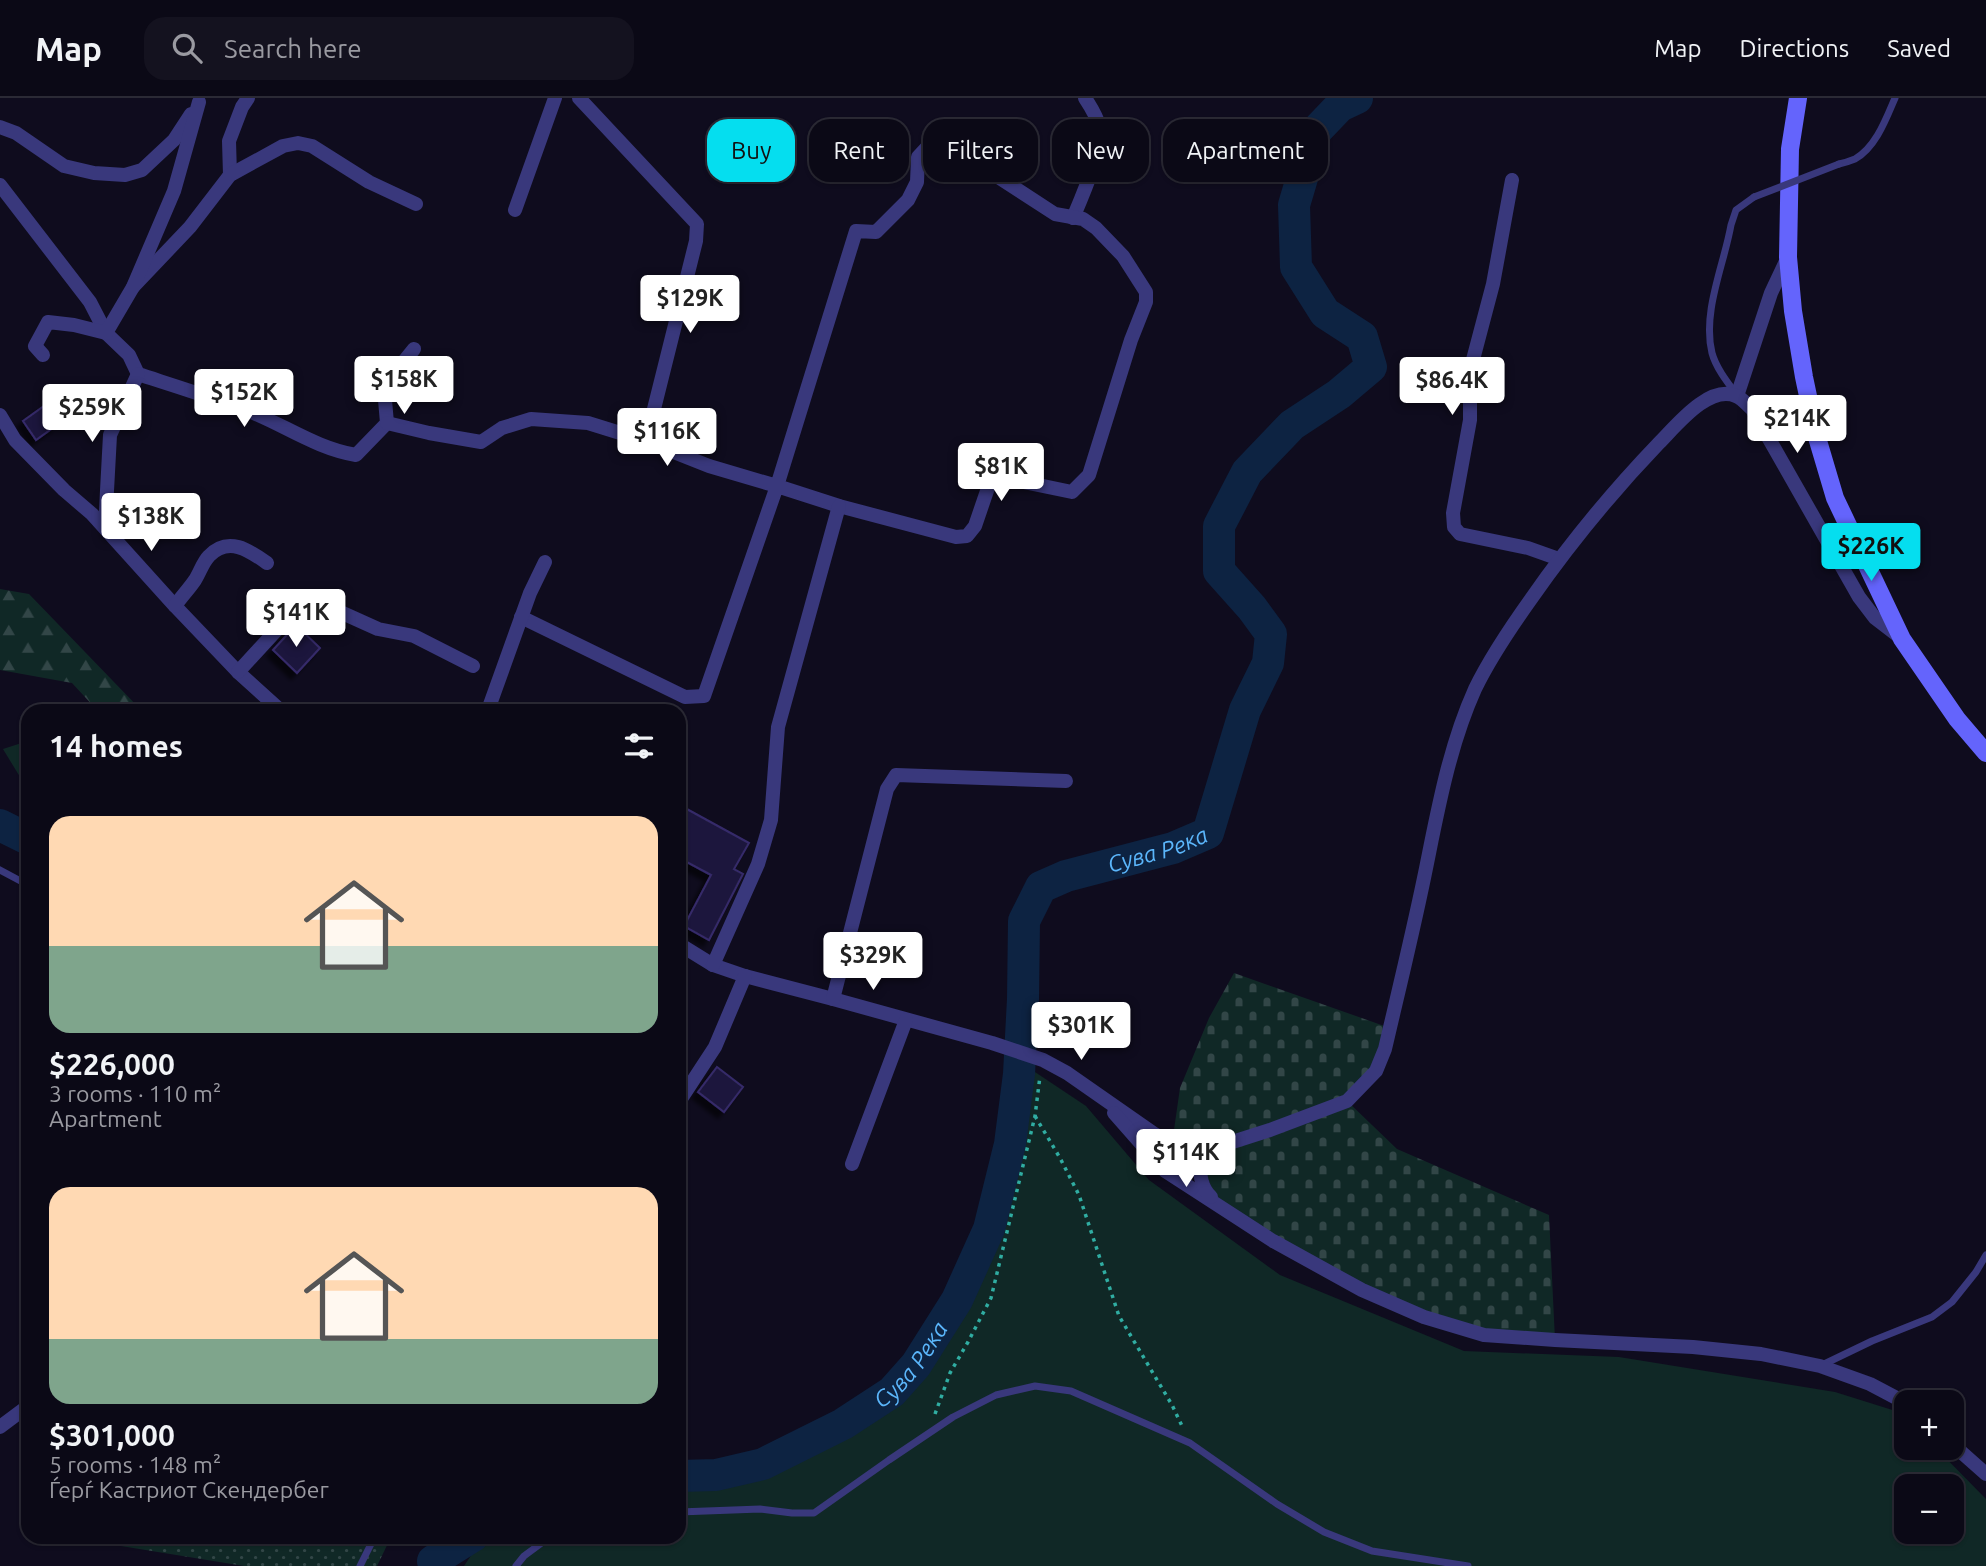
<!DOCTYPE html>
<meta charset="utf-8">
<style>
:root{--surface:#0b0916;--page:#14121f;--text:#f1f3f6;--muted:#9a9aa1;--line:#2b2a35;--accent:#05deef}
body{margin:0;font-family:Ubuntu,sans-serif;background:var(--page);color:var(--text);height:100vh;display:flex;flex-direction:column;font-size:26px;white-space:nowrap}
*{box-sizing:border-box;margin:0}
p{font-size:23px;color:var(--muted)}
.icon{flex:none;width:38px;height:38px;fill:none;stroke:currentColor;stroke-width:2;stroke-linecap:round;stroke-linejoin:round}
.map{position:relative;flex:1;overflow:hidden}
.sheet{position:absolute;left:21px;top:606px;width:665px;height:840px;display:flex;flex-direction:column;background:var(--surface);border-radius:21px;box-shadow:0 2px 5px #0004,0 0 0 2px var(--line)}
.sheet>*{flex:none}
.hud{position:absolute;left:707px;top:21px;width:665px;height:63px;display:flex;gap:14px}
.controls{position:absolute;left:1894px;top:1292px;display:grid;gap:14px}
.controls a{display:grid;place-items:center;width:70px;height:70px;border-radius:14px;background:var(--surface);box-shadow:0 2px 5px #0004,0 0 0 2px var(--line);font-size:35px}
.price{position:absolute;translate:-50% -60px;padding:0 16px;border-radius:7px;background:#fff;color:#222;font-size:23px;line-height:46px;filter:drop-shadow(0 2px 4px #0008)}
.price::after{content:'';position:absolute;left:50%;top:42px;width:21px;height:16px;margin-left:-10px;background:inherit;clip-path:polygon(0 0,100% 0,50% 100%)}
.price.active{background:var(--accent);color:#111}
ul{padding:0;list-style:none}
li{display:grid;align-content:center;gap:14px;height:371px;padding:0 28px}
li span{display:grid;place-items:center;height:217px;border-radius:21px;color:#555}
li>.icon{margin-inline-start:auto}
span .icon{width:126px;height:126px;fill:#fffc;stroke-width:1}
li b{font-size:30px}
h2{display:flex;justify-content:space-between;align-items:center;height:84px;padding:0 28px;font-size:30px}
.chip{padding:0 24px;border-radius:21px;background:var(--surface);box-shadow:0 2px 5px #0004,0 0 0 2px var(--line);font-size:24px;line-height:63px}
.chip.active{background:var(--accent);color:#111}
header{display:flex;align-items:center;gap:42px;box-sizing:border-box;height:98px;padding:0 35px;background:var(--surface);border-bottom:2px solid var(--line)}
header strong{font-size:33px}
nav{display:flex;gap:38px;margin-inline-start:auto;font-size:24px}
.search{width:490px;height:63px;background:var(--page);display:flex;align-items:center;gap:18px;box-sizing:border-box;padding:0 24px;border-radius:21px;color:var(--muted);font-size:26px}
.map>svg:first-child{display:block}
.grass{fill:url(#grass-dots)}
.forest{fill:url(#forest-firs)}
.cemetery{fill:url(#cemetery-stones)}
.pitch{fill:#102826;fill-rule:evenodd}
.lines{fill:none;stroke-linecap:round;stroke-linejoin:round}
.river{stroke:#0d2342;stroke-width:32}
.building{fill:#1f193e;stroke:#362b6a;stroke-width:2;filter:url(#shadow)}
.path{stroke:#30ada2;stroke-width:3.5;stroke-dasharray:3.5 5;stroke-linecap:butt}
.service{stroke:#39387c;stroke-width:7}
.minor{stroke:#39387c;stroke-width:14}
.secondary{stroke:#6464fc;stroke-width:18}
.service-bridge{stroke:#39387c;stroke-width:7}
.labels{text-anchor:middle;stroke-width:5;stroke-linejoin:round;paint-order:stroke}
.water-label{font-size:23px;font-style:italic;fill:#5bb6fb;stroke:#0f0c1e}
</style>
<header>
<strong>Map</strong>
<div class="search"><svg class="icon" aria-label="search" viewBox="0 0 24 24"><circle cx="10" cy="10" r="6"/><path d="M15 15l6 6"/></svg>Search here</div>
<nav><a>Map</a><a>Directions</a><a>Saved</a></nav>
</header>
<div class="map">
<svg width="1986" height="1468" viewBox="0 0 1986 1468">
<defs>
<pattern id="grass-dots" width="8" height="8" patternUnits="userSpaceOnUse" patternTransform="scale(1.75)"><rect width="8" height="8" fill="#102826"/><path d="M2 2h.1M6 6h.1" fill="none" stroke="#324647" stroke-width="1.8" stroke-linecap="round"/></pattern>
<pattern id="forest-firs" width="22" height="20" patternUnits="userSpaceOnUse" patternTransform="scale(1.75)"><rect width="22" height="20" fill="#102826"/><path d="M5 1l3.5 6h-7zM16 11l3.5 6h-7z" fill="#324647"/></pattern>
<pattern id="cemetery-stones" width="16" height="16" patternUnits="userSpaceOnUse" patternTransform="scale(1.75)"><rect width="16" height="16" fill="#102826"/><path d="M2 7V4a2 2 0 0 1 4 0v3zM10 15v-3a2 2 0 0 1 4 0v3z" fill="#324647"/></pattern>
<filter id="shadow"><feDropShadow dx="-6" dy="6" stdDeviation="2" flood-color="#0009"/></filter>
</defs>
<rect width="100%" height="100%" fill="#0f0c1e"/>
<!-- grass -->
<path class="grass" d="M118,1439H391L377,1468H244L121,1448Z"/>
<!-- forest -->
<g class="forest">
<path d="M0,491L29,496L141,612H97L72,585L0,572Z"/>
<path d="M28,643V692L3,651Z"/>
</g>
<!-- cemetery -->
<path class="cemetery" d="M1234,875L1390,930L1385,951L1347,1003L1397,1051L1549,1117L1555,1242L1484,1237L1424,1219L1218,1106L1198,1055L1172,1046L1180,990L1209,920Z"/>
<!-- pitch -->
<path class="pitch" d="M1023,966L1086,1008L1149,1082L1280,1177L1464,1253L1619,1259L1835,1294L1902,1315L1906,1319V1349H1935L1986,1401V1468H464L476,1450L495,1439L679,1438V1380L830,1343L911,1269L965,1178L1005,1043ZM1906,1388H1951V1433H1906Z"/>
<g class="lines">
<!-- river -->
<g class="river">
<path d="M0,727L28,741"/>
<path id="s1" d="M679,1378L716,1377L763,1366L843,1326L892,1294L916,1267L957,1202L989,1131L1010,1046L1019,976L1023,901L1024,823L1041,789L1066,778L1173,750L1208,735L1245,612L1268,565L1271,536L1252,510L1219,473V428L1247,374L1292,327L1339,296L1371,269L1362,239L1325,215L1296,169L1294,107L1316,33L1340,8L1357,0"/>
<path d="M433,1463L473,1438"/>
</g>
</g>
<!-- building -->
<g class="building">
<path d="M44,308L57,327L36,342L23,323Z"/>
<path d="M296,527L320,550L297,575L273,552Z"/>
<path d="M685,710L749,745L734,771L743,776L709,842L684,828L711,777L679,760V720Z"/>
<path d="M717,969L743,989L724,1014L698,994Z"/>
</g>
<g class="lines">
<!-- path -->
<g class="path">
<path d="M1035,1018L1060,1060L1079,1097L1119,1218L1172,1307L1182,1328"/>
<path d="M935,1316L950,1275L968,1244L991,1200L1035,1018L1040,978"/>
</g>
<!-- service -->
<g class="service">
<path d="M1839,66C1844,65 1850,63 1855,61C1876,49 1886,21 1895,0"/>
<path d="M1737,297C1728,285 1716,270 1712,255C1702,214 1724,167 1731,127L1736,112L1754,99"/>
<path d="M0,772L28,787"/>
<path d="M1820,1268L1872,1243L1932,1219L1952,1204L1976,1174L1986,1157"/>
<path d="M679,1414L760,1411L792,1415H814L889,1362L953,1319L996,1297L1035,1288L1071,1293L1190,1345L1277,1406L1324,1434L1372,1453L1468,1468"/>
<path d="M360,1468L375,1438"/>
<path d="M516,1468L524,1458L551,1438"/>
</g>
<!-- minor -->
<g class="minor">
<path d="M579,0L697,126L696,143L646,343"/>
<path d="M0,29L16,35L64,68L94,75L125,77L142,72L174,42L191,16"/>
<path d="M230,77L229,43L242,9L248,0"/>
<path d="M1512,82L1493,186L1470,273V322L1453,415L1454,429L1460,436L1528,450L1559,461"/>
<path d="M0,87L90,204L106,235L129,257L138,276C175,288 214,300 251,314C286,328 318,351 356,357L387,325L385,302L397,272L414,251"/>
<path d="M515,112L555,0"/>
<path d="M1073,120C1081,101 1104,49 1100,30C1097,19 1091,9 1085,0"/>
<path d="M133,189L190,129L230,77L283,48L298,45L312,48L369,84L416,106"/>
<path d="M43,257L35,248L48,224L74,227L106,235L133,189L174,93L199,4"/>
<path d="M1737,298L1771,195L1788,159"/>
<path d="M0,317L15,342L64,392L92,416L175,508L238,574L280,612"/>
<path d="M387,325L429,335L481,344L502,330L531,321L588,325L646,343L709,368L777,388L839,408L956,439L967,438L975,428L989,387L1000,379L1072,394L1089,377L1131,242L1146,204V194L1123,158L1096,130L1083,121L1055,116L944,44L931,45L918,59L917,84L908,102L876,134L856,133L777,388L704,598L685,599L521,519"/>
<path d="M105,430L110,337L138,276"/>
<path d="M175,508C181,499 189,491 195,482C200,474 203,464 209,458C228,438 249,452 267,465"/>
<path d="M238,574L307,499L378,531L414,538L473,568"/>
<path d="M488,612L530,495L545,464"/>
<path d="M679,846L713,867L745,878L833,901L992,945L1043,962L1067,975L1153,1035L1172,1046L1198,1055L1270,1032L1347,1003L1376,973L1385,951C1398,895 1412,838 1424,780C1437,717 1448,651 1475,591C1490,560 1511,529 1531,501C1570,445 1612,394 1659,345C1676,328 1709,286 1736,298C1742,300 1747,307 1752,311L1859,499L1875,520L1901,540"/>
<path d="M713,867L758,766L771,722L778,629L839,408"/>
<path d="M833,901L887,691L896,677L1066,683"/>
<path d="M679,1004L715,949L745,878"/>
<path d="M1114,1015L1165,1073L1273,1143L1362,1192L1424,1219L1484,1237L1555,1242L1693,1249L1761,1256L1820,1268L1870,1286L1906,1305"/>
<path d="M1198,1055C1200,1071 1199,1088 1211,1099"/>
<path d="M852,1066L906,922"/>
<path d="M0,1329L28,1308"/>
<path d="M1951,1345L1986,1376"/>
</g>
<!-- secondary -->
<path class="secondary" d="M1798,0L1790,51L1788,159L1793,213L1804,279L1816,336L1835,400L1902,541L1957,621L1986,655"/>
<!-- service-bridge -->
<path class="service-bridge" d="M1754,99L1839,66"/>
</g>
<g class="labels">
<!-- water labels -->
<g class="water-label">
<text dy="8" stroke="none"><textPath href="#s1" startOffset="896">Сува Река</textPath></text>
<text dy="8" stroke="none"><textPath href="#s1" startOffset="266">Сува Река</textPath></text>
</g>
</g>
</svg>
<div class="controls">
<a>+</a>
<a>−</a>
</div>
<b class="price" style="left:690px;top:237px">$129K</b>
<b class="price" style="left:404px;top:318px">$158K</b>
<b class="price" style="left:1452px;top:319px">$86.4K</b>
<b class="price" style="left:244px;top:331px">$152K</b>
<b class="price" style="left:92px;top:346px">$259K</b>
<b class="price" style="left:1797px;top:357px">$214K</b>
<b class="price" style="left:667px;top:370px">$116K</b>
<b class="price" style="left:1001px;top:405px">$81K</b>
<b class="price" style="left:151px;top:455px">$138K</b>
<b class="price active" style="left:1871px;top:485px">$226K</b>
<b class="price" style="left:296px;top:551px">$141K</b>
<b class="price" style="left:873px;top:894px">$329K</b>
<b class="price" style="left:1081px;top:964px">$301K</b>
<b class="price" style="left:1186px;top:1091px">$114K</b>
<div class="hud">
<a class="chip active">Buy</a>
<a class="chip">Rent</a>
<a class="chip">Filters</a>
<a class="chip">New</a>
<a class="chip">Apartment</a>
</div>
<section class="sheet">
<h2>14 homes<svg class="icon" aria-label="filters" viewBox="0 0 24 24"><path d="M4 7h16M4 17h16"/><circle cx="9" cy="7" r="2"/><circle cx="15" cy="17" r="2"/></svg></h2>
<ul>
<li><span style="background:linear-gradient(#ffd9b3 60%,#7fa58c 0)"><svg class="icon" aria-label="home" viewBox="0 0 24 24"><path d="M3 11l9-7 9 7M6 9v11h12V9"/></svg></span><div><b>$226,000</b><p>3 rooms · 110 m²</p><p>Apartment</p></div></li>
<li><span style="background:linear-gradient(#ffd9b3 70%,#7fa58c 0)"><svg class="icon" aria-label="home" viewBox="0 0 24 24"><path d="M3 11l9-7 9 7M6 9v11h12V9"/></svg></span><div><b>$301,000</b><p>5 rooms · 148 m²</p><p>Ѓерѓ Кастриот Скендербег</p></div></li>
</ul>
</section>
</div>
